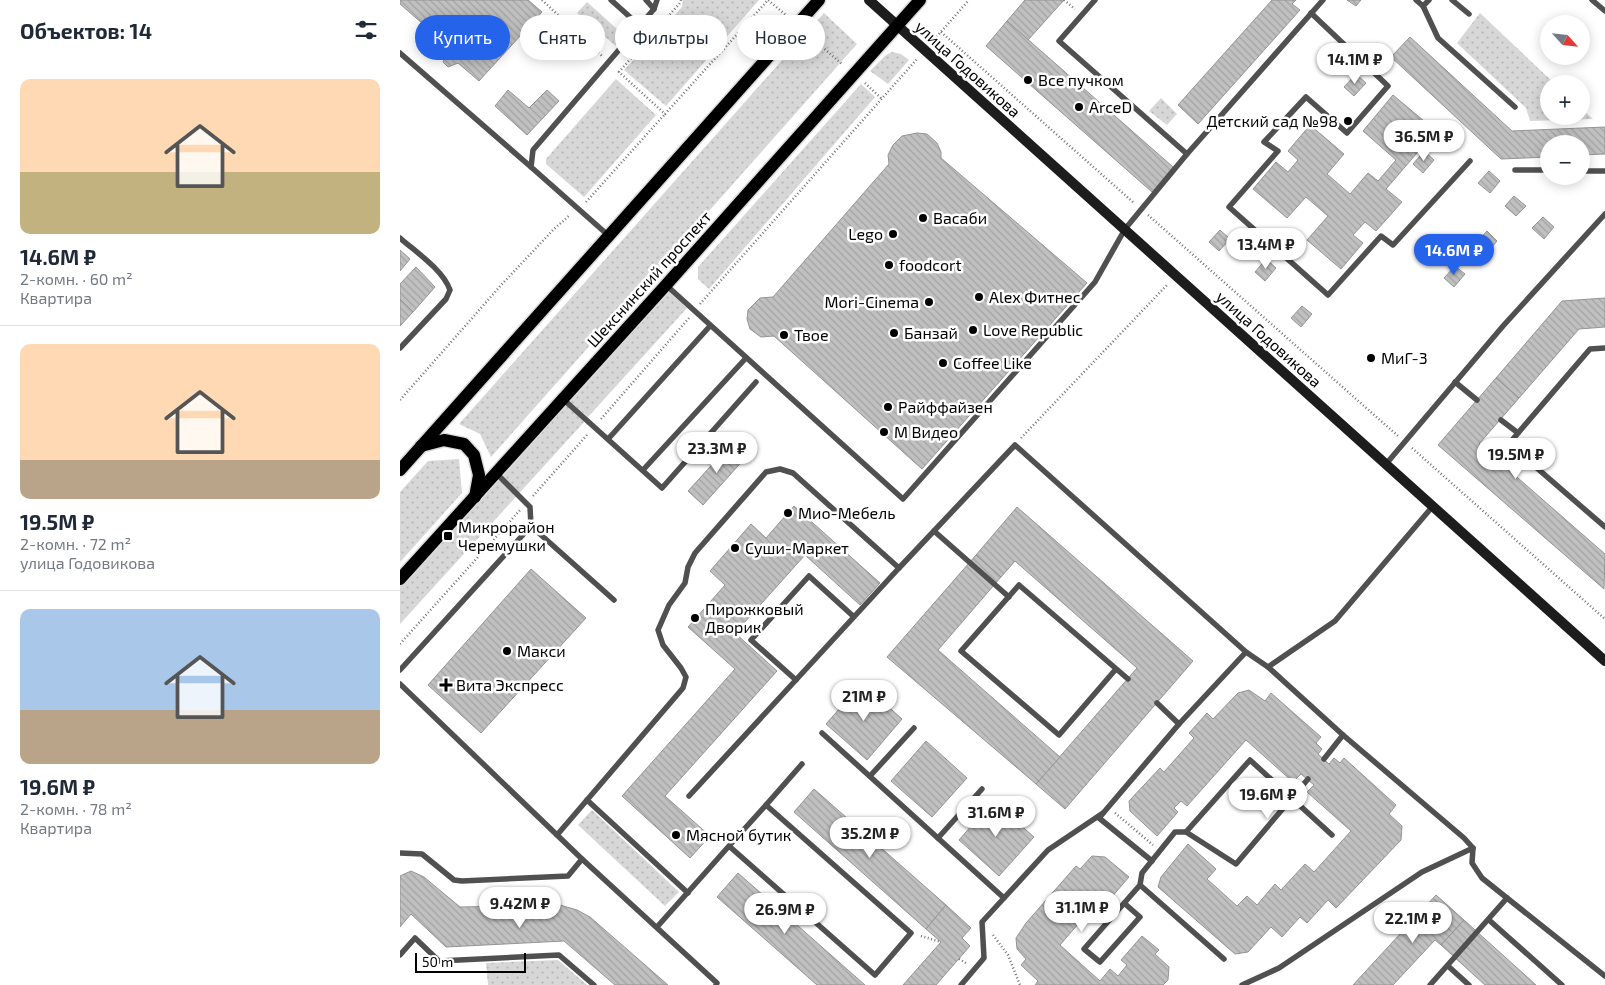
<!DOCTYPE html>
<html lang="ru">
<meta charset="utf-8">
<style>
:root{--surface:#fff;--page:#f6f6f7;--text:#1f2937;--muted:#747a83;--line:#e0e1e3;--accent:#2563eb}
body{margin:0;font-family:"Exo 2",sans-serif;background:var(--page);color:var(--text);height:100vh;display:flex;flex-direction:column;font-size:19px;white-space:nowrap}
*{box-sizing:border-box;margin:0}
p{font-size:16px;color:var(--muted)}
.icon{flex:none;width:28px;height:28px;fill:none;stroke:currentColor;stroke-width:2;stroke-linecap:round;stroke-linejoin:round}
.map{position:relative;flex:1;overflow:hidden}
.details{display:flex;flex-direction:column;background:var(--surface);width:400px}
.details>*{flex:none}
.banner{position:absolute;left:15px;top:15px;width:475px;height:45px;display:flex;gap:10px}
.needle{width:32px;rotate:117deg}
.controls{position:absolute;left:1140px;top:15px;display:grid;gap:10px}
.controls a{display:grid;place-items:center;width:50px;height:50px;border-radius:50%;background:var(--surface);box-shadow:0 2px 12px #0003;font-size:25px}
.scale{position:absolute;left:15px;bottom:12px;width:111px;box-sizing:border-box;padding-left:5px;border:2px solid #000;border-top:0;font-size:14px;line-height:18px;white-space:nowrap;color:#000;-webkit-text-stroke:4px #fff;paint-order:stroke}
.price{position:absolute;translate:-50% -42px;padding:0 11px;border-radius:18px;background:#fff;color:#222;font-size:16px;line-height:32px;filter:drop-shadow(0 1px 2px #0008)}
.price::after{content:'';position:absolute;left:50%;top:30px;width:15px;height:11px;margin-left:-8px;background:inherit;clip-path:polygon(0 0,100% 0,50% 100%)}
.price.active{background:var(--accent);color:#fff}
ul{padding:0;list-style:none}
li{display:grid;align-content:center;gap:10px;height:265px;padding:0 20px}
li+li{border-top:1px solid var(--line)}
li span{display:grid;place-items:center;height:155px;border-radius:10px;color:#555}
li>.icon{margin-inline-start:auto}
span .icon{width:90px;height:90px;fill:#fffc;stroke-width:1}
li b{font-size:21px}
h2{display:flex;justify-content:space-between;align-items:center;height:60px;padding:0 20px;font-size:21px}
.tag{padding:0 18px;border-radius:22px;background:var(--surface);box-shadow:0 2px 12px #0003;font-size:18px;line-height:45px}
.tag.active{background:var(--accent);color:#fff}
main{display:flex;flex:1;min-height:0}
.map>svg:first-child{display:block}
.grass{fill:url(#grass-dots)}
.building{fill:url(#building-back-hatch);stroke:#949494}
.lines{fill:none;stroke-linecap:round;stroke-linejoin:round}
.primary-casing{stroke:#dbdbdb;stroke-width:15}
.path{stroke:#727272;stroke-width:2.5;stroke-dasharray:1 2.5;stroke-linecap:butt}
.lane{stroke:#505050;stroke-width:5.5}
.secondary{stroke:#1d1d1d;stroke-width:10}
.primary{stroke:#000;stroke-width:12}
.poi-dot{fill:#000;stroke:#fff;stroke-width:2}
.labels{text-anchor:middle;stroke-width:5;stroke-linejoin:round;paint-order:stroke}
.street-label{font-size:16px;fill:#000;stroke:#fff}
.poi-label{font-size:16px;fill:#000;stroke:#fff;text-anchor:start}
</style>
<main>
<section class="details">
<h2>Объектов: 14<svg class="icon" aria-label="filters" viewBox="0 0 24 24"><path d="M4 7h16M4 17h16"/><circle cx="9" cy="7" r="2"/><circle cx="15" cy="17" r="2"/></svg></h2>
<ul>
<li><span style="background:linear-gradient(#ffd9b3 60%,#c2b280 0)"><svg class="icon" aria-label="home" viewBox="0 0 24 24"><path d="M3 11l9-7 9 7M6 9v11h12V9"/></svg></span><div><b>14.6M ₽</b><p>2-комн. · 60 m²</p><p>Квартира</p></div></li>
<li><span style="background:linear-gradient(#ffd9b3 75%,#b9a48a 0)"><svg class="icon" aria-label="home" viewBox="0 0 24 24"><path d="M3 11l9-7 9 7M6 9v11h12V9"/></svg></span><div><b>19.5M ₽</b><p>2-комн. · 72 m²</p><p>улица Годовикова</p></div></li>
<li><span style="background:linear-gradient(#a9c7e8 65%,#b9a48a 0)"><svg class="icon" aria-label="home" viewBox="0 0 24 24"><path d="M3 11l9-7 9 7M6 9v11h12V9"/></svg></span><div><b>19.6M ₽</b><p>2-комн. · 78 m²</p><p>Квартира</p></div></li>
</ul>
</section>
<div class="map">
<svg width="1205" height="985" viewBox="0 0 1205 985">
<defs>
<pattern id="grass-dots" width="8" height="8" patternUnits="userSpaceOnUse" patternTransform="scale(1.25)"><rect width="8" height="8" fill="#d7d7d7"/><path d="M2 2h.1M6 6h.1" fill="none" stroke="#b7b7b7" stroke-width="1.8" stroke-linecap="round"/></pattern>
<pattern id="building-back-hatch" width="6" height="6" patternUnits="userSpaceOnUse" patternTransform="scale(1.25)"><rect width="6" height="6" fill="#c0c0c0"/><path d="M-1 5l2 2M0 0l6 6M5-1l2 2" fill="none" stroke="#a3a3a3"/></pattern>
</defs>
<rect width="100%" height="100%" fill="#fff"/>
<!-- grass -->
<g class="grass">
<path d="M283,0H359L266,106L224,70L282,7Z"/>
<path d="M187,2L217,29L220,36L216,46L177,13Z"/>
<path d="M424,13L457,44L91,457L80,434L59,424Z"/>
<path d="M1080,13L1155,84H1149V116H1181V108L1193,119L1130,121L1126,108L1057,43Z"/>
<path d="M492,52L501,54L509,60L488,84L470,71L486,55Z"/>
<path d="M216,79L256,115L184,197L146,164V159Z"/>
<path d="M461,84L475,97L309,289L298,279V267Z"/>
<path d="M761,98L777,114L767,125L749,111Z"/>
<path d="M269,291L287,308L188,417L168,400Z"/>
<path d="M165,404L185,421L0,624V585Z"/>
<path d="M59,459L62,493L0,562V492L28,461Z"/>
<path d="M192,810L279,892L265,906L178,825Z"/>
<path d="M158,960L187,985H88L86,963Z"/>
</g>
<!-- building -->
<g class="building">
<path d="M0,0H128L142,12L79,81L58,63L48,67L43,62L46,55L35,43L39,38L0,4Z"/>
<path d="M625,0H664L628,40L607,21Z"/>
<path d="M872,0H896L892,4L900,10L798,124L778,105Z"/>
<path d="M947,0H961L956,6Z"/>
<path d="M607,21L773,167L752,192L586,46Z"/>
<path d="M1010,37L1112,131L1205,127V154L1181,155V144H1149V157L1101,159L991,57Z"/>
<path d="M956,74L966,83L954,96L944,87Z"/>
<path d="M108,90L129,108L147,90L159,101L127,135L95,106Z"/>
<path d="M993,95L1036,131L986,189L1002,202L976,231L965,222L953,235L963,243L941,269L907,240L928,216L906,197L887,218L853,189L876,162L888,172L898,160L888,151L910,125L944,154L927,174L950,194L968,173L978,181L996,160L963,131Z"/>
<path d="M517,133L527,134L537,143L541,152V158L687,283L522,469L374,336L361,337L350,329L347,319L348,310L360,298L373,297L489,164L488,155L493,145L502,136Z"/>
<path d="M1024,151L1034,160L1023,173L1013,164Z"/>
<path d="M1089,171L1100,181L1090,193L1078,183Z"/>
<path d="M1114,196L1126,206L1116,216L1105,206Z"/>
<path d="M1143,217L1154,227L1144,239L1132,228Z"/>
<path d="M820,230L830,239L819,251L809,242Z"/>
<path d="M1087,231L1097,241L1087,253L1076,243Z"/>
<path d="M1027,239L1037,248L1025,260L1016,251Z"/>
<path d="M0,250L10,259L0,271Z"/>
<path d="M866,259L876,268L865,281L855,272Z"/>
<path d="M1055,266L1065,274L1054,287L1044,278Z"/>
<path d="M16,267L35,287L13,312L0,299V284Z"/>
<path d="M1205,298V327L1179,329L1119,398L1096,378L1162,301Z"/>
<path d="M0,299L13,312L0,326Z"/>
<path d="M902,306L912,314L901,327L891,318Z"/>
<path d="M1096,378L1119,398L1079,444L1205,554L1204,589L1038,445Z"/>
<path d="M331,444L346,457L303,505L288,491Z"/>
<path d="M394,506L480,583L460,605L405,555L335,633L377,671L265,796L310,836L290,858L222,796L335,669L288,627L325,585L310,571L351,524L366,538Z"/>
<path d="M617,507L793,661L665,809L636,784L737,668L615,561L601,577L576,555Z"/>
<path d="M576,555L601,577L538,650L660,757L636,784L487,657Z"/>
<path d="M131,569L186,618L81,733L28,685Z"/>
<path d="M462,683L502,719L467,760L426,724Z"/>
<path d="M849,690L865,701L871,693L921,737L916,743L922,749L918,754L929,764L934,758L940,763L944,758L996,805L989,814L1002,826L1001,840L936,908L928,900L907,923L900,917L882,937L871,927L848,952L835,954L758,887L761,877L788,844L816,869L807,879L837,906L847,896L857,905L875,884L881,890L905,864L914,872L951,831L907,792L914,785L901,774L893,782L846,740L787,806L781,801L774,808L778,812L757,836L730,811L729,801L760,768L764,772L794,738L789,733L807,713L813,719L838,693Z"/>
<path d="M526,741L567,778L532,817L491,781Z"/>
<path d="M414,789L546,905L526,929L394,812Z"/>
<path d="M593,801L634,837L599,876L559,840Z"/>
<path d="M692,856L705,857L729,877L710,899L704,894L660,945L700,981L710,969L718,976L727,965L721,960L742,936L759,950L755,954L769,967L768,980L763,985H635L638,981L621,965L626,959L617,949L616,938L626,923L676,866L680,869Z"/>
<path d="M11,871L24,877L60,907L160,905L177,910L190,917L268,985H215L164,941L46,947L11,914L0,927V876Z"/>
<path d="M338,873L465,985H417L317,897Z"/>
<path d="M1036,895L1064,920L1041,945L1035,940L993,985H953Z"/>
<path d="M546,905L571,928L562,938L570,946L536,985H503L541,942L526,929Z"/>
<path d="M1064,920L1136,985H1085L1041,945Z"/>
</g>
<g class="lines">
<!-- primary casing -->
<g class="primary-casing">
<g id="primary">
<path d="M21,446L44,440L64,444L74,455L79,475L75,497"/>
<path d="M0,470L419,0"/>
<path d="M0,579L266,285L520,0"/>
</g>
</g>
<!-- path -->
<g class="path">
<path d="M142,0L202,56"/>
<path d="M281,0L280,3L219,72L265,114L368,0L387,16"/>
<path d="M664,0L675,9"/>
<path d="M541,32L734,203"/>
<path d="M406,33L443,65"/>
<path d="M532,42L569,0"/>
<path d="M465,83L482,99"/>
<path d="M186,202L265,114"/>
<path d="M748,215L998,436"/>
<path d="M300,304L517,59"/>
<path d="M0,400L103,283L154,229L170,215"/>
<path d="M201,419L289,318"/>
<path d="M621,438L767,285"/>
<path d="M1012,448L1205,619"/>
<path d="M133,496L187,435"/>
<path d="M0,644L121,509"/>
<path d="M715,813L753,845"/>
<path d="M593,935L608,955L620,985"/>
<path d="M521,936L541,942"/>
<path d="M559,959L566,963"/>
</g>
<!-- lane -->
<g class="lane">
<path d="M211,0L240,26"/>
<path d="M246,0L254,9"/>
<path d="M695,0L659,41L787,154"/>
<path d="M1016,0L1023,6L1038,38L1115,107"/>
<path d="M1052,0L1069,14"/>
<path d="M1192,0L1205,11"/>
<path d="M1023,6L1029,0"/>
<path d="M911,13L988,86L947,133L906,97L864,142L878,151L829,207L928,295L981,236L993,245L1070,161"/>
<path d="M0,53L131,167"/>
<path d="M1115,170H1149"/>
<path d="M1181,171H1205"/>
<path d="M209,236L131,167L133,150L254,9L257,0"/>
<path d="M0,238C16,252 43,270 50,290L46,299L0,348"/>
<path d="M266,285L503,499L695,282L725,229L787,154L923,0"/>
<path d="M1055,382L1077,400"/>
<path d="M163,399L262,488L356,382"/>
<path d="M1101,420L1118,433L1190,349L1205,348"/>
<path d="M1118,433L1109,444L1205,527"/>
<path d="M209,438L310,326"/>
<path d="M986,464L1103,326L1205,214"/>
<path d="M243,470L346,358"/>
<path d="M96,473L130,507L131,526L214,600"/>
<path d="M534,531L609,597"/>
<path d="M499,568L615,445L846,652"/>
<path d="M716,669L659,735L561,651L619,585L728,679"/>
<path d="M0,670L131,526"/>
<path d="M396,680L351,640L409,576L453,616"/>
<path d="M0,684L182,859L317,983L316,985"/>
<path d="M757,703L779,724"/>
<path d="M422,733L604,898L648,850L703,813"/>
<path d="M924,759L943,735"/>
<path d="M470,776L514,728"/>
<path d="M366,805L402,764"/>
<path d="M786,832L836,864L908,779"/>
<path d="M157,835L187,800"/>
<path d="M538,838L582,789"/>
<path d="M0,853L22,854L54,880L62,881L168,876L182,859"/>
<path d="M752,861L699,818L779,724L846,652L868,667"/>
<path d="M740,885L824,959"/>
<path d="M288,893L187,800L283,688L286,677L281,668L263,645L258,630L269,605L285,583L288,567L295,553L366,472L380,469L393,473L499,568L289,796"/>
<path d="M1107,898L1205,976"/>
<path d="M724,903L740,917L700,962L684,949L740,885L742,873L775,832H786L850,760L932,835"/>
<path d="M1089,920L1162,985"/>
<path d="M257,927L329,846L475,975L511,933L366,805L329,846"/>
<path d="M0,955L15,938L39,961L159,955L194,985"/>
<path d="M1048,966L1069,985"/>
<path d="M561,985L584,958L582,922L604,898"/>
<path d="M842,985L879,968L1022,872L1073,848L1064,838L943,735L868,667L935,621L1033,506"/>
<path d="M1030,985L1107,898L1082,878L1072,863L1073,848"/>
</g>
<!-- secondary -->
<path class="secondary" d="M469,0L1205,661"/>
<!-- primary -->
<use href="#primary" class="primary"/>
</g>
<!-- markers -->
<g class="poi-dot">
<circle cx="628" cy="80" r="5"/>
<circle cx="679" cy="107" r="5"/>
<circle cx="948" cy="121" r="5"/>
<circle cx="523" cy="218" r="5"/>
<circle cx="493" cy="234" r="5"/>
<circle cx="489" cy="265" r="5"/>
<circle cx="579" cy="297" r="5"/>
<circle cx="529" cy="302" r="5"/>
<circle cx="573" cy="330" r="5"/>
<circle cx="494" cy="333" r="5"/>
<circle cx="384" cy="335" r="5"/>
<circle cx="971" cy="358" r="5"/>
<circle cx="543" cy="363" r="5"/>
<circle cx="488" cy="407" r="5"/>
<circle cx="484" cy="432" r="5"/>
<circle cx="388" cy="513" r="5"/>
<rect x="43" y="531" width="10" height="10" rx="2.5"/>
<circle cx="335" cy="548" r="5"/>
<circle cx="295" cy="618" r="5"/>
<circle cx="107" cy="651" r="5"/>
<path d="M43.5 677.5h5v5h5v5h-5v5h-5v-5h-5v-5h5z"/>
<circle cx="276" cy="835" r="5"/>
</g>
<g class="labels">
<!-- street labels -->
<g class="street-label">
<text transform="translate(568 69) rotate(42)" y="6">улица Годовикова</text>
<text transform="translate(249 279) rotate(-48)" y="6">Шекснинский проспект</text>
<text transform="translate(869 339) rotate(42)" y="6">улица Годовикова</text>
</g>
<!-- poi labels -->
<g class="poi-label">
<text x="638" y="86">Все пучком</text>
<text x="689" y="113">ArceD</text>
<text x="938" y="127" text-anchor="end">Детский сад №98</text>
<text x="533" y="224">Васаби</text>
<text x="483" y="240" text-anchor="end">Lego</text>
<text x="499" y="271">foodcort</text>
<text x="589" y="303">Alex Фитнес</text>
<text x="519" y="308" text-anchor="end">Mori-Cinema</text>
<text x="583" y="336">Love Republic</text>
<text x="504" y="339">Банзай</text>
<text x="394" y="341">Твое</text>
<text x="981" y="364">МиГ-3</text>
<text x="553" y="369">Coffee Like</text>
<text x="498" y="413">Райффайзен</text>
<text x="494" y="438">М Видео</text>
<text x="398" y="519">Мио-Мебель</text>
<text x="58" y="533">Микрорайон<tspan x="58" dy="18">Черемушки</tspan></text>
<text x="345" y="554">Суши-Маркет</text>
<text x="305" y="615">Пирожковый<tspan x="305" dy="18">Дворик</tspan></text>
<text x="117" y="657">Макси</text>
<text x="56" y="691">Вита Экспресс</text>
<text x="286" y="841">Мясной бутик</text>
</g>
</g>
</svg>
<div class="controls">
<a><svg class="needle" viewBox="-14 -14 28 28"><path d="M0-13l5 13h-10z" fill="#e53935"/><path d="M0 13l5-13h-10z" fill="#747a83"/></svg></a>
<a>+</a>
<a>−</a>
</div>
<div class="scale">50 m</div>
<b class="price" style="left:955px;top:85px">14.1M ₽</b>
<b class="price" style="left:1024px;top:162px">36.5M ₽</b>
<b class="price" style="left:866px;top:270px">13.4M ₽</b>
<b class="price active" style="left:1054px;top:276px">14.6M ₽</b>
<b class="price" style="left:317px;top:474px">23.3M ₽</b>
<b class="price" style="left:1116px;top:480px">19.5M ₽</b>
<b class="price" style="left:464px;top:722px">21M ₽</b>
<b class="price" style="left:868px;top:820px">19.6M ₽</b>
<b class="price" style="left:596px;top:838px">31.6M ₽</b>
<b class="price" style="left:470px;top:859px">35.2M ₽</b>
<b class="price" style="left:120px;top:929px">9.42M ₽</b>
<b class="price" style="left:682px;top:933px">31.1M ₽</b>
<b class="price" style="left:385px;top:935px">26.9M ₽</b>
<b class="price" style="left:1013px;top:944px">22.1M ₽</b>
<div class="banner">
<a class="tag active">Купить</a>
<a class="tag">Снять</a>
<a class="tag">Фильтры</a>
<a class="tag">Новое</a>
</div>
</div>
</main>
